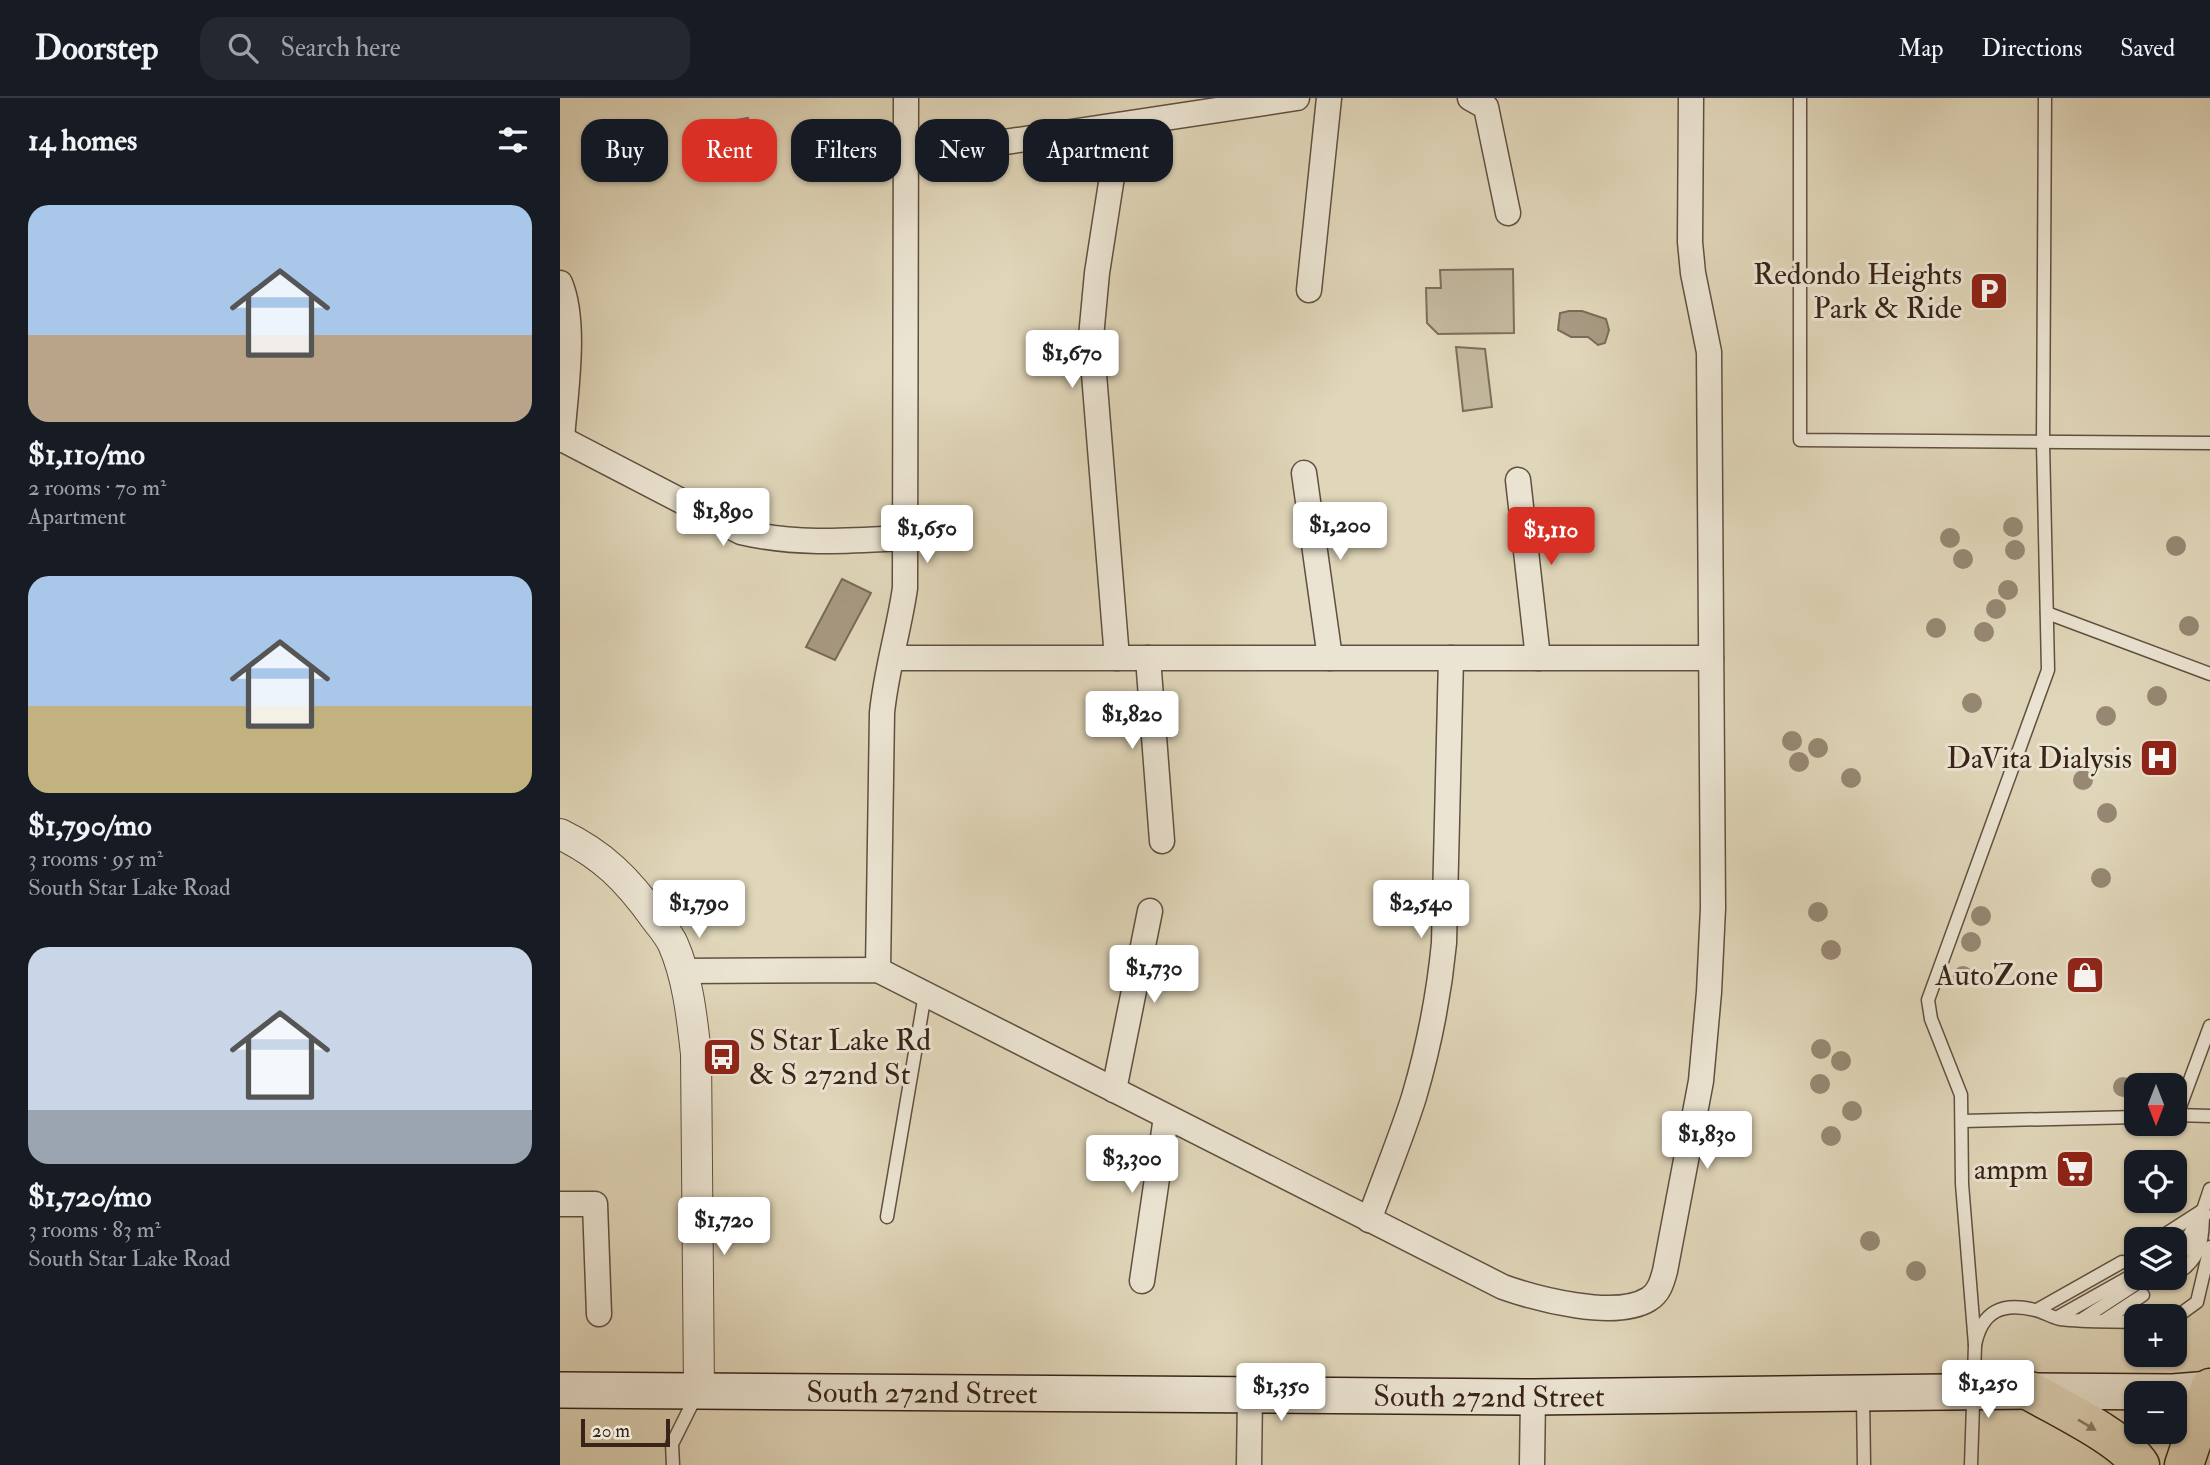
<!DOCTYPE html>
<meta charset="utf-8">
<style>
:root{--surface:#171b24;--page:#242831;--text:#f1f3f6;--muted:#9ea1a6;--line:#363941;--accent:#d93025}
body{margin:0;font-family:"IM FELL Double Pica",serif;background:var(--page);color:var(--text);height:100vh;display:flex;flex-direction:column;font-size:26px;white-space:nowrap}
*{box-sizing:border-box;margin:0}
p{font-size:23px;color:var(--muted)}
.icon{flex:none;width:38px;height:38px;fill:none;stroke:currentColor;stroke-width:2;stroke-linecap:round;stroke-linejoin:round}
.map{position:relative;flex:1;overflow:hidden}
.side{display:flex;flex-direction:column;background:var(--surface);width:560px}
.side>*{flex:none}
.hud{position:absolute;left:21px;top:21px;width:665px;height:63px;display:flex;gap:14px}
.needle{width:46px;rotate:180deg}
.tools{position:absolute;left:1564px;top:975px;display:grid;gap:14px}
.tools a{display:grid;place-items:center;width:63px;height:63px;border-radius:14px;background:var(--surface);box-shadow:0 2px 5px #0004;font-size:35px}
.scale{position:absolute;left:21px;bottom:18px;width:89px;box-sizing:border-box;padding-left:7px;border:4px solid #372318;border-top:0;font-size:19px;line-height:24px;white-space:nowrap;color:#372318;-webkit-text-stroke:5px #ebe4d2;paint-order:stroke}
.price{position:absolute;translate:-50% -60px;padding:0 16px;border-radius:7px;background:#fff;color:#222;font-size:23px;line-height:46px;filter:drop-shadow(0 2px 4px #0008)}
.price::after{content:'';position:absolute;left:50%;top:42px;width:21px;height:16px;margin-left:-10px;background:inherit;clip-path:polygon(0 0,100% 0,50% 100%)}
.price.on{background:var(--accent);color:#fff}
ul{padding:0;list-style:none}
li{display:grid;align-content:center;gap:14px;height:371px;padding:0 28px}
li span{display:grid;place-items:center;height:217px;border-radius:21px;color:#555}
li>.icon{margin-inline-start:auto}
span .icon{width:126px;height:126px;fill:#fffc;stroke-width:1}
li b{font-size:30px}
h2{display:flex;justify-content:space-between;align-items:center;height:84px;padding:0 28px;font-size:30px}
.tag{padding:0 24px;border-radius:21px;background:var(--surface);box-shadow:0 2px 5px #0004;font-size:24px;line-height:63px}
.tag.on{background:var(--accent);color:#fff}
header{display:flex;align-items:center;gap:42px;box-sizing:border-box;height:98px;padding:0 35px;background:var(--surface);border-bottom:2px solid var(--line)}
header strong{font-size:33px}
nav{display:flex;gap:38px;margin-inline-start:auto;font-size:24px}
.search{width:490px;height:63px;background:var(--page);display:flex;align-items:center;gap:18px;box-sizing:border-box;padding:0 24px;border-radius:21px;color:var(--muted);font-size:26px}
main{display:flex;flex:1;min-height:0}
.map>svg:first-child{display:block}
.green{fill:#c3b89e;stroke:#7d6e5b;stroke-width:2}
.water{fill:#a79982;stroke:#7a6a58;stroke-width:2}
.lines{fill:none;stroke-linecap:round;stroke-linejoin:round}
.service-casing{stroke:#615040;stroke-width:15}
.minor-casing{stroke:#615040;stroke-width:27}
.tertiary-casing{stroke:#615040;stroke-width:32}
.secondary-casing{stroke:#372318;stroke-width:38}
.primary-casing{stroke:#372318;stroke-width:41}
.service{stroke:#ebe4d2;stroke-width:12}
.minor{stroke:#ebe4d2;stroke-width:24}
.tertiary{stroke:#ebe4d2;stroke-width:30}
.secondary{stroke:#ebe4d2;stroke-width:35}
.primary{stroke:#e0d6b9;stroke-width:38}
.tree{fill:#968873}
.oneway{fill:#8c7c68}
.labels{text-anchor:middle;stroke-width:6;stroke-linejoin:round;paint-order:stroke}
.poi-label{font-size:30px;fill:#372318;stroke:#ebe4d2;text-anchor:end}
.street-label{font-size:30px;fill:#372318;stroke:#ebe4d2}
</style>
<header>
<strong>Doorstep</strong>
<div class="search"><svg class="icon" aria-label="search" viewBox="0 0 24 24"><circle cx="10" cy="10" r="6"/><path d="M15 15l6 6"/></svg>Search here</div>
<nav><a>Map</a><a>Directions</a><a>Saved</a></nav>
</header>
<main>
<section class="side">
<h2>14 homes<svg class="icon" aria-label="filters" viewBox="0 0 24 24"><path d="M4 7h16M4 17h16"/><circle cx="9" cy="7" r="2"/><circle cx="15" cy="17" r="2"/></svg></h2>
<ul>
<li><span style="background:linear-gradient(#a9c7e8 60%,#b9a48a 0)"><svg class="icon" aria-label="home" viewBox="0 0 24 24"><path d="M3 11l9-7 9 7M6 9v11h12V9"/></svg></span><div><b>$1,110/mo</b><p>2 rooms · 70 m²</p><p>Apartment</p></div></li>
<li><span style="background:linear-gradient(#a9c7e8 60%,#c2b280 0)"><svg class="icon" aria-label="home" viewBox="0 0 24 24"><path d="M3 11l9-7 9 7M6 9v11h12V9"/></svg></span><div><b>$1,790/mo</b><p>3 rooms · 95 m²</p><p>South Star Lake Road</p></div></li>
<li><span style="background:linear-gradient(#c9d6e8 75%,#9aa5b1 0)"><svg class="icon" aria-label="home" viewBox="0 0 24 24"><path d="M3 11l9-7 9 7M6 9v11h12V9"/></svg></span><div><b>$1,720/mo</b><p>3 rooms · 83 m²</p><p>South Star Lake Road</p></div></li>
</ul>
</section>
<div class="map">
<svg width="1650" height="1367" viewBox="0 0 1650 1367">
<rect width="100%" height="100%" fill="#e0d6b9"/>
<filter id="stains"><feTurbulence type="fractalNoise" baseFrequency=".00286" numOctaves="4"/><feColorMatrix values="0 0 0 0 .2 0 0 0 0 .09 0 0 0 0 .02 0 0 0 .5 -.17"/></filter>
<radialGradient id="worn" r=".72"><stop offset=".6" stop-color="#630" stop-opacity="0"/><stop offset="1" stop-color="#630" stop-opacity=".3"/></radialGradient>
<!-- green -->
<g class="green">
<path d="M188,20L198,74L149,81L141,28Z"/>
<path d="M953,171L954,235L878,236L867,225L866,190H881L880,172Z"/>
<path d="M896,249L925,251L932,309L903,313Z"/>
</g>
<!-- water -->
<g class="water">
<path d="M1009,213H1022L1046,221L1049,232L1045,245L1038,247L1028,239H1011L998,232L1000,215Z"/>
<path d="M282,481L311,495L275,562L246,549Z"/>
</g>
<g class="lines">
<!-- service casing -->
<g class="service-casing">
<g id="service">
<path d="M1240,0V342L1650,345"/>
<path d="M1487,515L1650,576"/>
<path d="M1615,1017L1650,1018"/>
<path d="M1617,1017L1650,928"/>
<path d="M1403,1023L1577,1019"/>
<path d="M1645,1117L1643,1112L1650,1091"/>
<path d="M327,1119L365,896"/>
<path d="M1601,1139L1643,1112"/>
<path d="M1615,1147L1628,1139L1634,1128"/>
<path d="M1615,1159L1633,1147L1636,1136"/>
<path d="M1622,1172C1643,1157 1643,1135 1643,1112"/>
<path d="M1477,1212L1562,1164"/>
<path d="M1498,1219L1571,1178"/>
<path d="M1615,1220L1637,1204L1650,1149"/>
<path d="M1521,1222L1576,1186"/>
<path d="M1543,1223L1583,1197"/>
<path d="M1415,1247L1402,1086L1401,997L1371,921L1368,902L1488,572L1483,345L1485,0"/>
<path d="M1303,1297L1304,1367"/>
<path d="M113,1367L112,1346L137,1296"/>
<path d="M1411,1367L1415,1247C1422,1213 1442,1204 1475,1212C1484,1214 1491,1219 1500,1221C1526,1224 1551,1223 1577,1224"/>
</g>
</g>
<!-- minor casing -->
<g class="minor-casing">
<g id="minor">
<path d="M910,0L926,9L948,115"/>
<path d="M345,59L737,0"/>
<path d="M0,185C17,225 5,297 2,341"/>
<path d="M749,192L769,0"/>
<path d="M0,342L2,341L181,434C235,447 289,443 344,440"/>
<path d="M744,375L770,560"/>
<path d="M958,382L978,560"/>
<path d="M332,560H1151"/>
<path d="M557,560L531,239L537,175L560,27"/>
<path d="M588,560L602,743"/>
<path d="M318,872L322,615C326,573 339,532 345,490L346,0"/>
<path d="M122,873L318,872L943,1189C977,1201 1056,1222 1089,1201C1099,1195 1102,1184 1105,1173L1141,983L1149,894L1153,810L1149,254L1133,175L1130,144L1131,0"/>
<path d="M554,992L590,813"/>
<path d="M0,1106H35L39,1216"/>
<path d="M809,1122C824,1081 841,1040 854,999C869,948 879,897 884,845L891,560"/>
<path d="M582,1183L606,1019"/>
<path d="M689,1367L690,1297"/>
<path d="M972,1367L973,1299"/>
</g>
</g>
<!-- tertiary casing -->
<g class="tertiary-casing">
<path id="tertiary" d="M0,736C43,757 67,781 95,820C101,828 109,837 113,846C128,880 132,920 136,956L139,1293"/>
</g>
<!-- secondary casing -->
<g class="secondary-casing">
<g id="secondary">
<path id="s1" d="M0,1292L973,1299L1470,1293L1613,1294L1650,1291"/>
</g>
</g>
<!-- primary casing -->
<g class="primary-casing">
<g id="primary">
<path d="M1470,1293C1499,1310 1563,1340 1580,1367"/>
<path d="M1624,1367L1650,1290"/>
</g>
</g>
<!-- service -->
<use href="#service" class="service"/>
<!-- minor -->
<use href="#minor" class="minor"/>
<!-- tertiary -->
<use href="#tertiary" class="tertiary"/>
<!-- secondary -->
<use href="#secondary" class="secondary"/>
<!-- primary -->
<use href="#primary" class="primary"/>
</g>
<!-- trees -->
<g class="tree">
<circle cx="1453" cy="429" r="10"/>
<circle cx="1390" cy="440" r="10"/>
<circle cx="1616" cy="448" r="10"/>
<circle cx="1455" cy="452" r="10"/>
<circle cx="1403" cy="461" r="10"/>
<circle cx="1448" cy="492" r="10"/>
<circle cx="1436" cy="511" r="10"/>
<circle cx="1629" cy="528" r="10"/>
<circle cx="1376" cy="530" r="10"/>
<circle cx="1424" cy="534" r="10"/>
<circle cx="1597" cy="598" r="10"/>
<circle cx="1412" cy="605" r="10"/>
<circle cx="1546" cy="618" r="10"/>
<circle cx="1232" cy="643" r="10"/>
<circle cx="1258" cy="650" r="10"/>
<circle cx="1239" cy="664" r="10"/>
<circle cx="1291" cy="680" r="10"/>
<circle cx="1523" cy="682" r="10"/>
<circle cx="1547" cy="715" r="10"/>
<circle cx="1541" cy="780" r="10"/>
<circle cx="1258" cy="814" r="10"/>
<circle cx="1421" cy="818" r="10"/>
<circle cx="1411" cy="844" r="10"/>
<circle cx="1271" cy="852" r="10"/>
<circle cx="1403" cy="878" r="10"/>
<circle cx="1261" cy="951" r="10"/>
<circle cx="1281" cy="963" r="10"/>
<circle cx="1260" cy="986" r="10"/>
<circle cx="1563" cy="989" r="10"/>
<circle cx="1292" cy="1013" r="10"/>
<circle cx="1271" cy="1038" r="10"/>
<circle cx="1310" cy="1143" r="10"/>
<circle cx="1356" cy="1173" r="10"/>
</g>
<!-- one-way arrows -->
<defs><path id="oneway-solid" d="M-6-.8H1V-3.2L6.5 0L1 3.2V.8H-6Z" transform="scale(1.75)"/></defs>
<use class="oneway" href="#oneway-solid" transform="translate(1527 1327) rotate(31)"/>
<!-- icons -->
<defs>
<g id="parking-square" transform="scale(2.0125)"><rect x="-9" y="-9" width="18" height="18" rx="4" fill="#8f2418" stroke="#ebe4d2"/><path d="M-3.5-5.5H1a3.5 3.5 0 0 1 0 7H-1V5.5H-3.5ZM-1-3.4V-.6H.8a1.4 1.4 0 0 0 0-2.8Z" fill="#fff"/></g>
<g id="hospital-square" transform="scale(2.0125)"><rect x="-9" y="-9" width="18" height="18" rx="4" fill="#8f2418" stroke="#ebe4d2"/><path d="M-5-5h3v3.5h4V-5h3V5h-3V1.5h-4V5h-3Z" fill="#fff"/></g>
<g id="shop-square" transform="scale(2.0125)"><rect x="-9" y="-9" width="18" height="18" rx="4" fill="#8f2418" stroke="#ebe4d2"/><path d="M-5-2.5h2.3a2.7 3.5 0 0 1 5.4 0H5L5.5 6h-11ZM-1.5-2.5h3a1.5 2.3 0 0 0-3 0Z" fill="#fff"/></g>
<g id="bus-square" transform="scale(2.0125)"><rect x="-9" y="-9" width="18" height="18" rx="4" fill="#8f2418" stroke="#ebe4d2"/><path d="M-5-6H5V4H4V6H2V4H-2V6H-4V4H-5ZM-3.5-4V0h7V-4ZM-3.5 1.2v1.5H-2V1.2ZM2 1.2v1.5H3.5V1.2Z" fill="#fff"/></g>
<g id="supermarket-square" transform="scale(2.0125)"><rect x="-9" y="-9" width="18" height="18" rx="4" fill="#8f2418" stroke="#ebe4d2"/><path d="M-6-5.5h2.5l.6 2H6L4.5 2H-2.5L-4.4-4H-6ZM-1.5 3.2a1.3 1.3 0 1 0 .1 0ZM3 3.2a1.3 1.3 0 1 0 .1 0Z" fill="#fff"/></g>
</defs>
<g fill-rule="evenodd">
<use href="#parking-square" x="1429" y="193"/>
<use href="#hospital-square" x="1599" y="660"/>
<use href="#shop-square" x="1525" y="877"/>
<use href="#bus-square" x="162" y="959"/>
<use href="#supermarket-square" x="1515" y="1071"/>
</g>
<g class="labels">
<!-- poi labels -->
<g class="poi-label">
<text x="1402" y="186">Redondo Heights<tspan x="1402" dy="34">Park &amp; Ride</tspan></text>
<text x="1572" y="670">DaVita Dialysis</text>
<text x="1498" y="887">AutoZone</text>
<text x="189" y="952" text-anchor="start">S Star Lake Rd<tspan x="189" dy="34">&amp; S 272nd St</tspan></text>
<text x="1488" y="1081">ampm</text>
</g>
<!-- street labels -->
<g class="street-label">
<text dy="10" stroke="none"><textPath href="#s1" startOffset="362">South 272nd Street</textPath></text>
<text dy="10" stroke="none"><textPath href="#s1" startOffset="929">South 272nd Street</textPath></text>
</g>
</g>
<rect width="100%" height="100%" filter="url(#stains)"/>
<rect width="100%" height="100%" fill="url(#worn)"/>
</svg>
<div class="tools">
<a><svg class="needle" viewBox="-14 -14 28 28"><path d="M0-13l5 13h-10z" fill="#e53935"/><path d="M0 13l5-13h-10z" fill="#9ea1a6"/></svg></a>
<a><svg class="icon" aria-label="locate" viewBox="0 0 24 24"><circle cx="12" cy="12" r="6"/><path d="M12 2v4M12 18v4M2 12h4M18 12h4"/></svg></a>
<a><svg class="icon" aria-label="layers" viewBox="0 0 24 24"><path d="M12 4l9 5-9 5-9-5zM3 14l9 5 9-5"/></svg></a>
<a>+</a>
<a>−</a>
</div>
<div class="scale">20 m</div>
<b class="price" style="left:512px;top:292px">$1,670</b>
<b class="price" style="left:163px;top:450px">$1,890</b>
<b class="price" style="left:780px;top:464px">$1,200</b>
<b class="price" style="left:367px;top:467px">$1,650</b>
<b class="price on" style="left:991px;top:469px">$1,110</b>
<b class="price" style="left:572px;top:653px">$1,820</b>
<b class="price" style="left:139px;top:842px">$1,790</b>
<b class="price" style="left:861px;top:842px">$2,540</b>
<b class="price" style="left:594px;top:907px">$1,730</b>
<b class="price" style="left:1147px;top:1073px">$1,830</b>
<b class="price" style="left:572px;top:1097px">$3,300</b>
<b class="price" style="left:164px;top:1159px">$1,720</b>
<b class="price" style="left:1428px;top:1322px">$1,250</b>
<b class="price" style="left:721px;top:1325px">$1,350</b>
<div class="hud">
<a class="tag">Buy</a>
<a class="tag on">Rent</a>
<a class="tag">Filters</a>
<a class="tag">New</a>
<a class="tag">Apartment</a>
</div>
</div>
</main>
